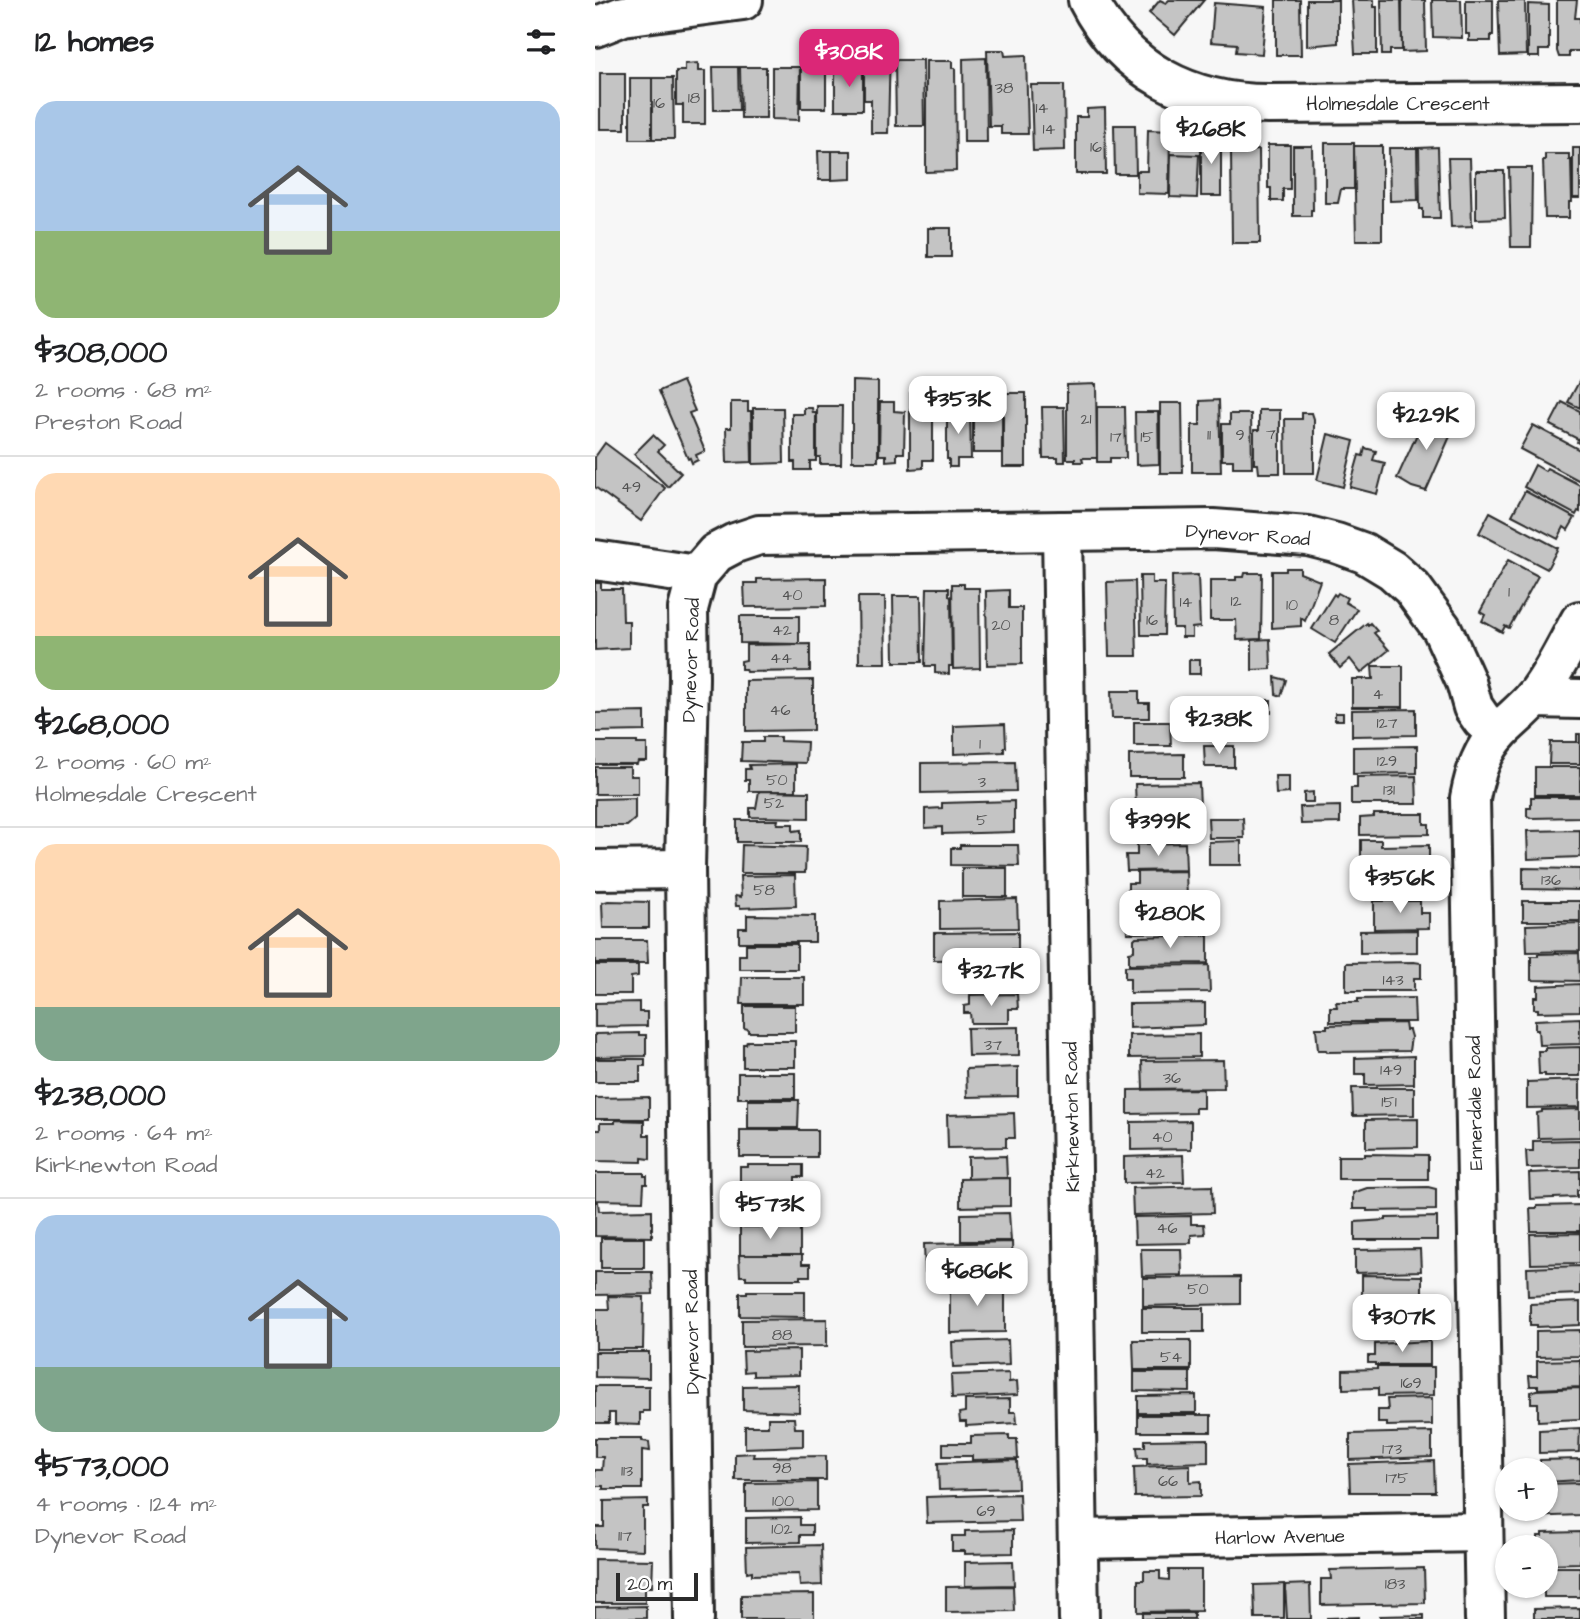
<!DOCTYPE html>
<meta charset="utf-8">
<style>
:root{--surface:#fff;--page:#f2f2f2;--text:#202124;--muted:#757577;--line:#e0e0e0;--accent:#db2777}
body{margin:0;font-family:"Architects Daughter",sans-serif;background:var(--page);color:var(--text);height:100vh;display:flex;flex-direction:column;font-size:26px;white-space:nowrap}
*{box-sizing:border-box;margin:0}
p{font-size:23px;color:var(--muted)}
.icon{flex:none;width:38px;height:38px;fill:none;stroke:currentColor;stroke-width:2;stroke-linecap:round;stroke-linejoin:round}
.map{position:relative;flex:1;overflow:hidden}
.sheet{display:flex;flex-direction:column;background:var(--surface);width:595px}
.sheet>*{flex:none}
.tools{position:absolute;left:900px;top:1458px;display:grid;gap:14px}
.tools a{display:grid;place-items:center;width:63px;height:63px;border-radius:50%;background:var(--surface);box-shadow:0 2px 5px #0004;font-size:35px}
.scale{position:absolute;left:21px;bottom:18px;width:82px;box-sizing:border-box;padding-left:7px;border:4px solid #2b2b2b;border-top:0;font-size:19px;line-height:24px;white-space:nowrap;color:#2b2b2b;-webkit-text-stroke:5px #fff;paint-order:stroke}
.price{position:absolute;translate:-50% -60px;padding:0 16px;border-radius:14px;background:#fff;color:#222;font-size:23px;line-height:46px;filter:drop-shadow(0 2px 4px #0008)}
.price::after{content:'';position:absolute;left:50%;top:42px;width:21px;height:16px;margin-left:-10px;background:inherit;clip-path:polygon(0 0,100% 0,50% 100%)}
.price.selected{background:var(--accent);color:#fff}
ul{padding:0;list-style:none}
li{display:grid;align-content:center;gap:14px;height:371px;padding:0 35px}
li+li{border-top:2px solid var(--line)}
li span{display:grid;place-items:center;height:217px;border-radius:21px;color:#555}
li>.icon{margin-inline-start:auto}
span .icon{width:126px;height:126px;fill:#fffc;stroke-width:1}
li b{font-size:30px}
h2{display:flex;justify-content:space-between;align-items:center;height:84px;padding:0 35px;font-size:30px}
main{display:flex;flex:1;min-height:0}
.map>svg:first-child{display:block}
.building{fill:#c4c4c4;stroke:#2b2b2b;stroke-width:2}
.lines{fill:none;stroke-linecap:round;stroke-linejoin:round}
.minor-casing{stroke:#2b2b2b;stroke-width:44}
.minor{stroke:#fff;stroke-width:38}
.labels{text-anchor:middle;stroke-width:5;stroke-linejoin:round;paint-order:stroke}
.number-label{font-size:16px;fill:#515151}
.street-label{font-size:19px;fill:#2b2b2b;stroke:#fff}
</style>
<main>
<section class="sheet">
<h2>12 homes<svg class="icon" aria-label="filters" viewBox="0 0 24 24"><path d="M4 7h16M4 17h16"/><circle cx="9" cy="7" r="2"/><circle cx="15" cy="17" r="2"/></svg></h2>
<ul>
<li><span style="background:linear-gradient(#a9c7e8 60%,#8fb573 0)"><svg class="icon" aria-label="home" viewBox="0 0 24 24"><path d="M3 11l9-7 9 7M6 9v11h12V9"/></svg></span><div><b>$308,000</b><p>2 rooms · 68 m²</p><p>Preston Road</p></div></li>
<li><span style="background:linear-gradient(#ffd9b3 75%,#8fb573 0)"><svg class="icon" aria-label="home" viewBox="0 0 24 24"><path d="M3 11l9-7 9 7M6 9v11h12V9"/></svg></span><div><b>$268,000</b><p>2 rooms · 60 m²</p><p>Holmesdale Crescent</p></div></li>
<li><span style="background:linear-gradient(#ffd9b3 75%,#7fa58c 0)"><svg class="icon" aria-label="home" viewBox="0 0 24 24"><path d="M3 11l9-7 9 7M6 9v11h12V9"/></svg></span><div><b>$238,000</b><p>2 rooms · 64 m²</p><p>Kirknewton Road</p></div></li>
<li><span style="background:linear-gradient(#a9c7e8 70%,#7fa58c 0)"><svg class="icon" aria-label="home" viewBox="0 0 24 24"><path d="M3 11l9-7 9 7M6 9v11h12V9"/></svg></span><div><b>$573,000</b><p>4 rooms · 124 m²</p><p>Dynevor Road</p></div></li>
</ul>
</section>
<div class="map">
<svg width="985" height="1619" viewBox="0 0 985 1619">
<rect width="100%" height="100%" fill="#f7f7f7"/>
<filter id="ink" filterUnits="userSpaceOnUse"><feTurbulence type="fractalNoise" baseFrequency=".0143" numOctaves="2"/><feDisplacementMap in="SourceGraphic" scale="14" xChannelSelector="R" yChannelSelector="G"/><feConvolveMatrix kernelMatrix="1 2 1 2 8 2 1 2 1" color-interpolation-filters="sRGB"/></filter>
<g filter="url(#ink)">
<!-- building -->
<g class="building">
<path d="M565,0L571,3L574,0H609L580,35L554,13Z"/>
<path d="M681,0H705L706,55H681Z"/>
<path d="M712,0H743V43L712,46Z"/>
<path d="M757,0H779V7H782V54H760Z"/>
<path d="M786,0H806L807,50H795V55H787Z"/>
<path d="M807,0H830L831,51L807,52Z"/>
<path d="M837,0H866L867,38L838,37Z"/>
<path d="M871,0H898V35H896V41H874V34H871Z"/>
<path d="M962,0H982L980,18H985V51H974V57H964L962,51Z"/>
<path d="M903,1H930L931,55L905,56Z"/>
<path d="M619,3L671,7L667,54L641,52L642,44L616,42Z"/>
<path d="M933,4L954,5V50H944V57H933Z"/>
<path d="M277,47H295L293,133H276V100H269V56L277,57Z"/>
<path d="M392,50H409L410,56L431,55L433,134H406V126H394Z"/>
<path d="M391,58L392,142H369L368,59Z"/>
<rect x="206" y="60" width="25" height="48"/>
<path d="M300,60H328L329,126H301Z"/>
<path d="M331,61H357V68H360L361,171L331,172Z"/>
<path d="M103,63V71H110V124H88V105H81V71H90V64Z"/>
<path d="M118,67H143L144,110H119Z"/>
<path d="M145,67H171V118H146Z"/>
<path d="M177,67H205L204,120L177,119Z"/>
<rect x="240" y="68" width="28" height="42"/>
<rect x="5" y="73" width="25" height="56"/>
<rect x="35" y="78" width="22" height="61"/>
<path d="M57,78H78L79,139H57Z"/>
<path d="M436,85H469L470,150L438,151Z"/>
<path d="M510,108L511,174H481V117H492V109Z"/>
<path d="M519,125H540L541,174H520Z"/>
<path d="M553,130L575,131L574,194L542,193V171H552Z"/>
<path d="M606,136L626,137V196H606Z"/>
<path d="M730,143H759V189H746L743,203H730Z"/>
<path d="M673,145H695V189H688V201H676V188H673Z"/>
<path d="M698,146H717L718,210H716V216H698Z"/>
<path d="M759,146H787V240H761Z"/>
<path d="M843,147L845,218H828V209H825L824,148Z"/>
<path d="M794,148H822L823,200L795,201Z"/>
<rect x="978" y="148" width="7" height="50"/>
<path d="M664,150L665,243H637L636,151Z"/>
<path d="M223,151H237V180H224Z"/>
<path d="M237,151H256V179L237,180Z"/>
<path d="M576,154L604,155L602,198L575,197Z"/>
<path d="M950,154H974V160H976L977,202H974V218H950L948,160H950Z"/>
<path d="M853,158H875L877,226L856,227Z"/>
<path d="M914,168H937L936,247H916Z"/>
<path d="M881,171H909L910,218L881,219Z"/>
<rect x="333" y="228" width="23" height="29"/>
<path d="M985,380V408L973,402Z"/>
<path d="M87,381L100,411L94,413L110,451L101,455L103,460L97,463L95,458L93,459L64,391Z"/>
<path d="M257,381L283,382V461H257Z"/>
<path d="M501,384L502,458H487L488,462H480V459H472V385Z"/>
<path d="M315,393H338V460H328V468L315,469Z"/>
<path d="M388,393H407V453H378V415H388Z"/>
<path d="M411,393H431V467H408V406H411Z"/>
<path d="M624,400L626,472H597V425H605V401Z"/>
<path d="M136,402H153V411H156L157,462L132,463L131,428H136Z"/>
<path d="M285,402H299V411L310,412L309,453H302V460L291,461V455H284Z"/>
<path d="M967,402L985,411V444L982,442L983,439L955,425Z"/>
<path d="M565,403H587L588,473H565Z"/>
<path d="M222,406H247L246,464H225V457H222Z"/>
<path d="M447,407H469L470,462H463V458H448Z"/>
<path d="M502,407H530L531,458H515V462H502Z"/>
<path d="M158,408H188L189,463L158,464Z"/>
<path d="M209,408H217L218,413H221V461H215V470H200V462H197V414H209Z"/>
<path d="M352,410L375,411L376,459H362V467H354V459H352Z"/>
<path d="M664,410H685V473H664L663,464H659V430H664Z"/>
<path d="M540,412H563L564,464L541,465Z"/>
<path d="M832,412L860,425L831,491L817,487L802,478Z"/>
<path d="M707,413H717L719,419V473H691L690,419H707Z"/>
<path d="M635,414H656L657,467H638V460H627V424H635Z"/>
<path d="M938,425L985,450V481L925,449Z"/>
<path d="M733,434L759,441L748,487L722,480Z"/>
<path d="M58,435L69,445L63,451L86,473L73,487L39,454Z"/>
<path d="M10,443L70,488L46,521L0,487V457Z"/>
<path d="M770,448L781,451L778,460L790,463L782,494L755,487L764,455L768,456Z"/>
<path d="M940,465L950,471L952,468L985,485V512L983,511L981,515L929,487Z"/>
<path d="M930,491L980,518L973,530L969,527L963,539L917,515Z"/>
<path d="M895,512L963,548L952,569L884,533Z"/>
<path d="M913,560L943,576L914,628L910,626L907,632L887,621L890,615L885,612Z"/>
<path d="M691,568H705V573L725,581L710,621L706,618V626L677,628V571H691Z"/>
<path d="M650,573H667L666,639L642,640L641,620H615V580H641V577H649Z"/>
<path d="M603,575L605,627L597,628V637H587V628H578L577,576Z"/>
<path d="M545,576H557V583H570L569,635H546Z"/>
<path d="M231,578V606L150,607L149,583H162V579Z"/>
<path d="M540,581L542,656H514L512,582Z"/>
<path d="M0,583H6V589H27L28,621H34V648L0,650Z"/>
<path d="M357,584H369V588H384L385,668L358,669Z"/>
<path d="M332,588H354V596L356,597L357,666H354V674L340,673V666H330Z"/>
<path d="M414,590V608H427V664L392,665L391,591Z"/>
<path d="M743,593L752,598L750,602L762,609L740,643L717,629L739,594L741,596Z"/>
<path d="M298,596H326L327,662H299Z"/>
<path d="M263,597H290L291,663H264Z"/>
<path d="M145,616H204V644L145,643Z"/>
<path d="M772,623L773,625L775,623L782,631L779,633L794,650L766,673L755,659L745,668L734,654Z"/>
<path d="M675,639L676,669L657,670V640Z"/>
<path d="M215,644V671L151,672L150,669H146V661L151,660V645Z"/>
<rect x="594" y="660" width="11" height="14"/>
<path d="M777,666H808V707H757V679H778Z"/>
<path d="M680,677L691,680L686,696L681,694Z"/>
<path d="M218,680V730L151,731V681Z"/>
<path d="M516,691H544V703H554V718H517Z"/>
<path d="M609,699L620,700L619,713H608Z"/>
<rect x="652" y="700" width="24" height="13"/>
<path d="M821,709V735L757,736V710Z"/>
<path d="M50,712V731L0,732V713Z"/>
<rect x="740" y="713" width="8" height="7"/>
<path d="M539,722H575L576,746H539Z"/>
<path d="M410,724L411,747H409V752L359,754V726Z"/>
<path d="M982,734H985V764H954L955,742H982Z"/>
<path d="M168,737H185V741L212,742L211,763L146,761L147,742H168Z"/>
<path d="M0,742H42V744H52V761H43L42,764H0Z"/>
<path d="M609,746H639V767H610Z"/>
<path d="M822,746V773L758,774V747Z"/>
<path d="M589,754V777H534V755Z"/>
<path d="M420,762L421,791L326,793V763Z"/>
<path d="M201,764V791H154V780H150V769H155L154,765Z"/>
<path d="M0,767H35V776H43V794H0Z"/>
<rect x="940" y="767" width="45" height="28"/>
<path d="M680,776H694V793L681,794Z"/>
<path d="M821,776L822,804H756V788H762V777Z"/>
<path d="M604,783L605,807L541,808L540,784Z"/>
<path d="M164,791L214,792V818L155,817V808H161Z"/>
<path d="M718,792V802H709V793Z"/>
<path d="M936,797H985V817L936,818L932,816V808H936Z"/>
<path d="M40,798V819L32,826H0V799Z"/>
<path d="M419,801V832L347,834V827L330,828V809L347,808V803Z"/>
<path d="M745,806V823L706,824L705,807Z"/>
<path d="M600,809V837H541V835H532V813H540L541,810Z"/>
<path d="M779,814H829V824H834V834L765,835V818L779,817Z"/>
<path d="M613,818H648L649,838H614Z"/>
<path d="M142,820H183L182,824H198V831L206,830V842H142Z"/>
<path d="M985,830V857L933,859L932,831Z"/>
<path d="M766,840H786V846L834,845V866L766,867Z"/>
<path d="M646,841V865H614V842Z"/>
<path d="M590,843L591,870L532,871L531,855H542V844Z"/>
<path d="M147,845L211,847L210,873H146Z"/>
<path d="M365,845H423L424,866L356,865V848H365Z"/>
<rect x="367" y="868" width="45" height="29"/>
<path d="M928,868L985,869V890L928,889Z"/>
<path d="M777,869H833V883H824L825,896H777Z"/>
<path d="M591,871L592,898L533,899V883H542V872Z"/>
<path d="M200,875L201,906L145,908V906H141L140,896L146,897L145,876Z"/>
<path d="M422,899L423,928L345,929V901Z"/>
<path d="M13,901L54,902V928H8L7,903Z"/>
<path d="M779,901H825V913H834V928L779,929Z"/>
<rect x="928" y="901" width="57" height="20"/>
<path d="M589,908V913L617,912V918H622V929H619V932L532,933L531,909Z"/>
<path d="M152,915L220,916V942H144V928H152Z"/>
<path d="M985,923V951L932,952L931,925Z"/>
<path d="M822,930V952L765,953V931Z"/>
<path d="M423,932V949H414V959L339,960V933Z"/>
<path d="M613,935V963L534,964V952L539,951V939L541,937Z"/>
<path d="M0,940H52L53,963H0Z"/>
<path d="M151,944H202V969H144V955H151Z"/>
<path d="M984,953L985,981L936,980V956H943V954Z"/>
<path d="M413,960V973L423,972V989H363L362,964H375L374,961Z"/>
<path d="M819,962L826,963V978H819V991H751V963Z"/>
<path d="M0,965H43V976L36,977V994H0Z"/>
<path d="M614,965L615,992L535,993V978H530V966Z"/>
<path d="M147,977H209V1004H146Z"/>
<path d="M985,984V1011L943,1012V1009H939V997H943V986Z"/>
<path d="M422,994L423,1009H414V1023H376L375,1013H369V1006L375,1005V995Z"/>
<path d="M819,998L820,1022H735V1007H742L741,1002H763V999Z"/>
<path d="M44,1002V1012H52V1026L0,1027V1003Z"/>
<path d="M610,1003V1025L534,1028V1004Z"/>
<path d="M149,1006H200V1032H153V1029L149,1028Z"/>
<path d="M985,1018V1044L944,1045L943,1030H940V1020Z"/>
<path d="M810,1023L811,1030H814L816,1037L814,1051L732,1052L731,1050H723L721,1028H732V1025Z"/>
<path d="M424,1027V1055L373,1056L372,1028Z"/>
<path d="M44,1033V1035H51V1056L0,1057V1034Z"/>
<path d="M604,1034V1057L534,1058V1035Z"/>
<path d="M152,1041H200V1067H148V1044H151Z"/>
<path d="M985,1047V1076H950V1074H944L943,1051H950V1048Z"/>
<path d="M819,1056V1084L770,1085V1074H760V1058Z"/>
<path d="M0,1059H50V1066H45V1082H0Z"/>
<path d="M628,1060L629,1088L548,1089L547,1061Z"/>
<path d="M423,1067V1096L372,1097L371,1069Z"/>
<rect x="143" y="1073" width="57" height="25"/>
<path d="M985,1080V1107L932,1108V1082Z"/>
<path d="M757,1088H819V1115L758,1116Z"/>
<path d="M608,1089V1108H600V1113L533,1114V1090Z"/>
<path d="M54,1097V1119H0V1098Z"/>
<path d="M153,1100H204L203,1128H153Z"/>
<path d="M985,1109V1137L943,1138L942,1113L947,1112V1110Z"/>
<path d="M419,1113L420,1138H411V1147L353,1148L352,1115Z"/>
<path d="M823,1119V1147L771,1148V1120Z"/>
<path d="M20,1120L49,1121V1135H55V1159L47,1158V1162L0,1161V1130H5V1123H20Z"/>
<path d="M596,1121V1149L536,1150V1122Z"/>
<rect x="145" y="1130" width="77" height="27"/>
<path d="M985,1140V1167L932,1168L931,1151H938V1141Z"/>
<path d="M770,1154L833,1155V1179H743V1156H770Z"/>
<path d="M588,1155L589,1182L529,1183V1157Z"/>
<path d="M411,1156L412,1178L373,1179V1157Z"/>
<path d="M153,1165H208V1177H200V1192L145,1190V1167H153Z"/>
<path d="M985,1171V1190H982V1197L935,1199L934,1173Z"/>
<path d="M0,1173H49V1176H52V1184H49L48,1201L0,1200Z"/>
<path d="M415,1178V1206L365,1207V1179Z"/>
<path d="M617,1186L618,1213L538,1215L537,1188Z"/>
<path d="M833,1187L841,1189V1210L772,1211V1209H758V1193L772,1188Z"/>
<path d="M146,1192H204V1219H145Z"/>
<path d="M0,1202H3L4,1211L57,1210V1237L0,1236Z"/>
<path d="M985,1205V1231H936L935,1208H942V1206Z"/>
<path d="M414,1213L416,1241H366V1214Z"/>
<path d="M596,1216V1224H609L610,1234L596,1235V1243L540,1244L539,1217Z"/>
<path d="M842,1217V1240H760V1222L791,1220V1218Z"/>
<rect x="145" y="1227" width="60" height="28"/>
<path d="M985,1233V1263L936,1264L935,1234Z"/>
<rect x="6" y="1238" width="43" height="30"/>
<path d="M417,1242L418,1271L330,1272L329,1244Z"/>
<path d="M546,1249H586L587,1275L547,1276Z"/>
<path d="M825,1249L826,1271L760,1273V1250Z"/>
<path d="M144,1255H207V1264H215V1276H206V1279H151V1276H145Z"/>
<path d="M985,1266V1294L933,1296L932,1268Z"/>
<path d="M0,1272H57L58,1294L0,1295Z"/>
<path d="M767,1275L827,1276V1302L767,1301Z"/>
<path d="M645,1277V1304L548,1306V1278Z"/>
<path d="M355,1283H410V1332L355,1333Z"/>
<path d="M152,1291H210V1317L145,1316V1293H152Z"/>
<path d="M13,1296L49,1297L48,1349H1V1309H14Z"/>
<path d="M985,1302V1325L942,1327V1325H935V1304Z"/>
<path d="M837,1304V1334L786,1335V1305Z"/>
<rect x="547" y="1308" width="62" height="24"/>
<path d="M232,1319V1346L147,1347V1320Z"/>
<path d="M985,1330V1356L941,1357V1331Z"/>
<path d="M413,1340L414,1365L358,1367L357,1342Z"/>
<path d="M538,1340H596V1370H539Z"/>
<path d="M835,1341V1365H780V1363H773V1356H780V1344Z"/>
<path d="M204,1350V1375L158,1376V1371L149,1372L148,1351Z"/>
<path d="M0,1352H54V1378L0,1377Z"/>
<path d="M985,1360V1387L943,1389V1386H935L934,1376H942V1361Z"/>
<path d="M782,1367H839V1395L783,1396V1388L748,1389V1370L782,1369Z"/>
<path d="M539,1372H595V1392L539,1391Z"/>
<path d="M414,1373V1382L422,1381L423,1395L357,1398L356,1375Z"/>
<path d="M204,1385V1412L148,1410V1386Z"/>
<path d="M0,1386H54V1411H48V1413H45V1425L20,1424V1413H14V1423H0Z"/>
<path d="M985,1388V1419L943,1421V1403H936V1392L941,1390Z"/>
<path d="M601,1395V1413H543V1396Z"/>
<path d="M837,1398V1425L792,1426V1423H783V1410H793L792,1399Z"/>
<path d="M415,1399V1412H421L422,1423L371,1426V1422H365L364,1413L370,1412V1400Z"/>
<rect x="543" y="1415" width="73" height="17"/>
<path d="M173,1418H199L200,1428H208V1446L150,1448V1426H173Z"/>
<path d="M985,1428L984,1452L944,1453V1430Z"/>
<path d="M837,1432V1457L755,1460V1434Z"/>
<path d="M414,1435V1439H422L423,1459L377,1460V1456H348V1443H376V1436Z"/>
<path d="M0,1438H47V1441L54,1442L55,1451L47,1450V1489H8V1486H0V1470H7L8,1457H0Z"/>
<path d="M613,1439V1462L552,1464V1458H543L542,1447H550V1440Z"/>
<path d="M159,1453L158,1457L231,1456V1480H140V1454Z"/>
<path d="M985,1459V1480L950,1482V1470H940H945V1460Z"/>
<path d="M422,1460L423,1488L344,1490L343,1463Z"/>
<path d="M839,1461L840,1492H755L754,1464Z"/>
<path d="M595,1465V1482L606,1481V1496L540,1497L539,1467Z"/>
<path d="M222,1482V1510L151,1511V1483Z"/>
<path d="M985,1483V1515L933,1517L932,1508H950V1484Z"/>
<path d="M424,1494L425,1521L332,1523L331,1497Z"/>
<path d="M53,1500V1507H48V1550L0,1548V1527H9V1501Z"/>
<path d="M205,1517V1525H217V1535H205V1542L151,1543V1518Z"/>
<path d="M418,1530V1553L370,1554V1551H357V1536H370V1531Z"/>
<path d="M985,1532V1563L950,1564V1547H943V1536H947V1533Z"/>
<path d="M226,1545L227,1585L205,1586L204,1574L157,1575V1571L152,1572L151,1547Z"/>
<path d="M0,1559L58,1560L57,1587H50V1603H0Z"/>
<path d="M418,1561L419,1585L370,1586V1562Z"/>
<path d="M950,1567H985V1597H949V1592H945V1586H950Z"/>
<path d="M829,1568L830,1603L726,1605V1579H736L735,1570Z"/>
<path d="M574,1570H606V1611L543,1612V1580H549V1571H565V1579L574,1580Z"/>
<path d="M689,1584V1618H660L659,1585Z"/>
<path d="M715,1584L716,1619H692L690,1585Z"/>
<path d="M418,1586L419,1611L351,1612V1587Z"/>
<path d="M219,1594V1619H146V1595Z"/>
<path d="M51,1606V1618L0,1619V1607Z"/>
<path d="M985,1608V1619H939V1609Z"/>
<rect x="548" y="1613" width="51" height="6"/>
<path d="M829,1615V1619H785V1616Z"/>
<path d="M764,1617V1619H732V1618Z"/>
</g>
<g class="lines">
<!-- minor casing -->
<g class="minor-casing">
<g id="minor">
<path d="M493,0C529,71 596,104 673,104L985,102"/>
<path d="M0,27L28,16L148,0"/>
<path d="M467,531L484,1619"/>
<path d="M0,560L102,575"/>
<path d="M939,698L985,699"/>
<path d="M0,870L90,869"/>
<path d="M483,1539L888,1532"/>
<path d="M99,1619L90,869L94,678L93,609L102,575L121,553L140,543L164,535L618,529L713,536L741,543L769,553L797,570L817,588L847,629L871,682L878,707L887,720L903,733"/>
<path d="M890,1619L875,798C880,772 887,750 906,730C917,719 931,708 941,696C959,673 971,646 985,621"/>
</g>
</g>
<!-- minor -->
<use href="#minor" class="minor"/>
</g>
</g>
<g class="labels">
<!-- number labels -->
<g class="number-label">
<text x="409" y="93">38</text>
<text x="99" y="103">18</text>
<text x="64" y="108">16</text>
<text x="447" y="113">14</text>
<text x="454" y="134">14</text>
<text x="501" y="152">16</text>
<text x="491" y="424">21</text>
<text x="676" y="439">7</text>
<text x="614" y="440">11</text>
<text x="645" y="440">9</text>
<text x="521" y="442">17</text>
<text x="552" y="442">15</text>
<text x="36" y="492">49</text>
<text x="914" y="597">1</text>
<text x="197" y="600">40</text>
<text x="641" y="606">12</text>
<text x="591" y="607">14</text>
<text x="697" y="610">10</text>
<text x="557" y="625">16</text>
<text x="739" y="625">8</text>
<text x="406" y="630">20</text>
<text x="187" y="635">42</text>
<text x="186" y="663">44</text>
<text x="783" y="699">4</text>
<text x="185" y="715">46</text>
<text x="792" y="728">127</text>
<text x="385" y="749">1</text>
<text x="792" y="766">129</text>
<text x="182" y="785">50</text>
<text x="387" y="787">3</text>
<text x="794" y="795">131</text>
<text x="179" y="808">52</text>
<text x="387" y="825">5</text>
<text x="956" y="885">136</text>
<text x="169" y="895">58</text>
<text x="798" y="985">143</text>
<text x="398" y="1050">37</text>
<text x="796" y="1075">149</text>
<text x="577" y="1083">36</text>
<text x="794" y="1107">151</text>
<text x="567" y="1142">40</text>
<text x="560" y="1178">42</text>
<text x="572" y="1233">46</text>
<text x="603" y="1294">50</text>
<text x="187" y="1340">88</text>
<text x="576" y="1362">54</text>
<text x="816" y="1388">169</text>
<text x="797" y="1454">173</text>
<text x="187" y="1473">98</text>
<text x="32" y="1476">113</text>
<text x="802" y="1483">175</text>
<text x="573" y="1486">66</text>
<text x="188" y="1506">100</text>
<text x="391" y="1516">69</text>
<text x="187" y="1534">102</text>
<text x="30" y="1541">117</text>
<text x="800" y="1589">183</text>
</g>
<!-- street labels -->
<g class="street-label">
<text x="803" y="110">Holmesdale Crescent</text>
<text transform="translate(653 534) rotate(4)" y="7">Dynevor Road</text>
<text transform="translate(95 660) rotate(-88)" y="7">Dynevor Road</text>
<text transform="translate(879 1103) rotate(-91)" y="7">Ennerdale Road</text>
<text transform="translate(476 1117) rotate(-91)" y="7">Kirknewton Road</text>
<text transform="translate(96 1332) rotate(-91)" y="7">Dynevor Road</text>
<text transform="translate(685 1536) rotate(-1)" y="7">Harlow Avenue</text>
</g>
</g>
</svg>
<div class="tools">
<a>+</a>
<a>−</a>
</div>
<div class="scale">20 m</div>
<b class="price selected" style="left:254px;top:89px">$308K</b>
<b class="price" style="left:616px;top:166px">$268K</b>
<b class="price" style="left:363px;top:436px">$353K</b>
<b class="price" style="left:831px;top:452px">$229K</b>
<b class="price" style="left:624px;top:756px">$238K</b>
<b class="price" style="left:563px;top:858px">$399K</b>
<b class="price" style="left:805px;top:915px">$356K</b>
<b class="price" style="left:575px;top:950px">$280K</b>
<b class="price" style="left:396px;top:1008px">$327K</b>
<b class="price" style="left:175px;top:1241px">$573K</b>
<b class="price" style="left:382px;top:1308px">$686K</b>
<b class="price" style="left:807px;top:1354px">$307K</b>
</div>
</main>
